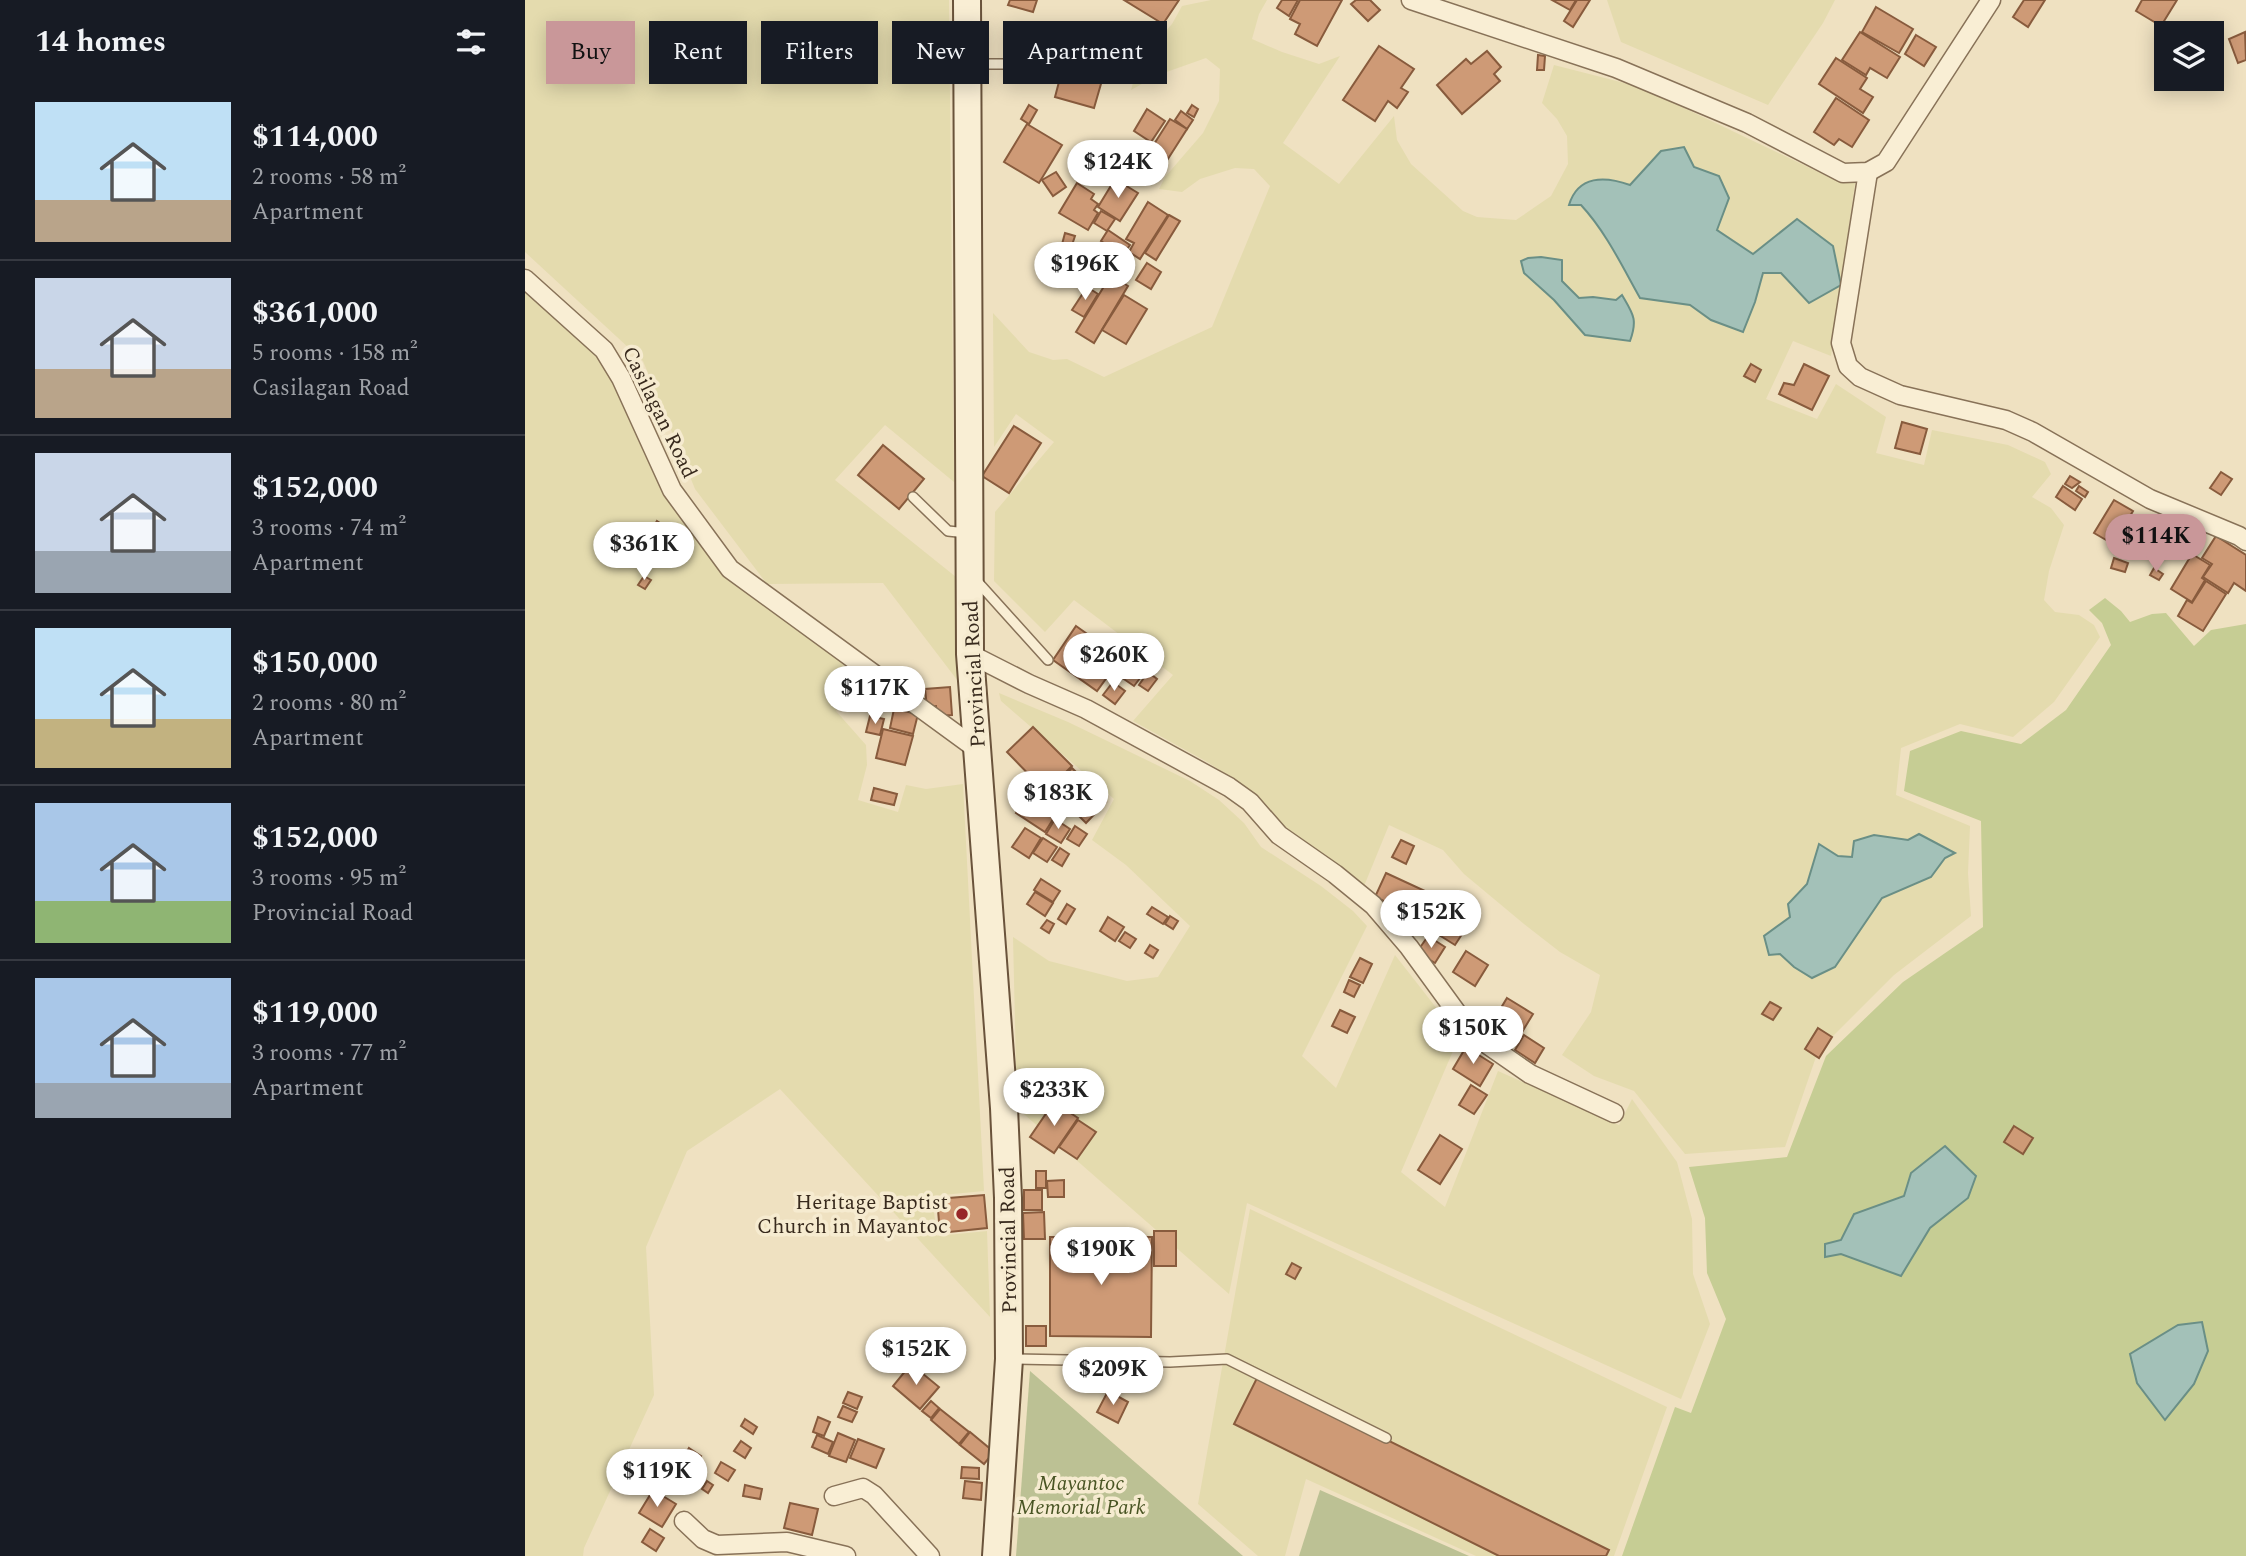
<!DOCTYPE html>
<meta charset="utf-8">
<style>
:root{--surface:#171b24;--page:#20242c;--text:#f1f3f6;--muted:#9ea1a6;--line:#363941;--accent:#c99799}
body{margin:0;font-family:Spectral,serif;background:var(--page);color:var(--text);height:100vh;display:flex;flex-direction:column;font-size:26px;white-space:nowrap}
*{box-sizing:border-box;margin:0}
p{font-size:23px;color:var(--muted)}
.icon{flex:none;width:38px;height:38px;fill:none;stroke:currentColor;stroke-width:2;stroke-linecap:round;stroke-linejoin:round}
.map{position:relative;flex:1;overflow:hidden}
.side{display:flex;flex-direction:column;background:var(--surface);width:525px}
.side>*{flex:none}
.hud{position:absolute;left:21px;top:21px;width:665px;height:63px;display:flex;gap:14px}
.fabs{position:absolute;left:1629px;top:21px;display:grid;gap:14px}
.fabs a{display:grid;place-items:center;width:70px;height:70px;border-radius:0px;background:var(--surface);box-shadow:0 4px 18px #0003;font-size:35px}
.price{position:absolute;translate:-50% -60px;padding:0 16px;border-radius:24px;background:#fff;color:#222;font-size:23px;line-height:46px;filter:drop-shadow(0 2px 4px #0008)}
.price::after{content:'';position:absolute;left:50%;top:42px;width:21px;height:16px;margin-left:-10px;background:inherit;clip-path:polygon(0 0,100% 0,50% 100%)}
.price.selected{background:var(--accent);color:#111}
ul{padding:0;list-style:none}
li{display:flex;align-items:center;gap:21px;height:175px;padding:0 35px}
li+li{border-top:2px solid var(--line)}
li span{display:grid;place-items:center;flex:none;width:196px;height:140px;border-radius:0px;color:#555}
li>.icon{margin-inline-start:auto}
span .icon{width:84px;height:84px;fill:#fffc;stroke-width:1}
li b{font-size:30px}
h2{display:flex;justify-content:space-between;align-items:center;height:84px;padding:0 35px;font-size:30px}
.chip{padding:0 24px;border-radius:0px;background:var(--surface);box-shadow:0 4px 18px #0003;font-size:24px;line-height:63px}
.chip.selected{background:var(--accent);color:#111}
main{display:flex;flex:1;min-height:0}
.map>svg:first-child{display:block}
.farmland{fill:#e4dbae}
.green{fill:#c6cd94}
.cemetery{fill:#bcc194}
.water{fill:#a3c1b8;stroke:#6a8f86;stroke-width:2}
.building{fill:#ce9a76;stroke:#885b3d;stroke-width:2}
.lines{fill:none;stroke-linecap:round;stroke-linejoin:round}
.lane-casing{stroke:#887258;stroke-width:12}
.street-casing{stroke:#887258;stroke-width:21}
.secondary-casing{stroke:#6a533b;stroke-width:30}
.lane{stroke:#f9eed4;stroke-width:9}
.street{stroke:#f9eed4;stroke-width:18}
.secondary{stroke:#f9eed4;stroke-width:26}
.poi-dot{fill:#982728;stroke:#f6ebd0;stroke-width:2.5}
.labels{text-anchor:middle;stroke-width:7;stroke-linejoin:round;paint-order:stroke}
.street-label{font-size:21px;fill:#382a1d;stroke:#f6ebd0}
.poi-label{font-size:21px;fill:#382a1d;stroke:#f6ebd0;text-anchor:end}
.park-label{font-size:21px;font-style:italic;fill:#485423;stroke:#f6ebd0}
</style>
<main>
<section class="side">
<h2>14 homes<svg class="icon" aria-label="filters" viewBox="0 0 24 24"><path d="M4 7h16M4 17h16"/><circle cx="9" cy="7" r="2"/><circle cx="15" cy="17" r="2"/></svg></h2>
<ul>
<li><span style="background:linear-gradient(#bfe0f5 70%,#b9a48a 0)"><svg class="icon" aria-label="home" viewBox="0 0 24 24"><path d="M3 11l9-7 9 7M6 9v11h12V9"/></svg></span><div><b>$114,000</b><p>2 rooms · 58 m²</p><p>Apartment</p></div></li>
<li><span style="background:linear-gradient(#c9d6e8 65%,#b9a48a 0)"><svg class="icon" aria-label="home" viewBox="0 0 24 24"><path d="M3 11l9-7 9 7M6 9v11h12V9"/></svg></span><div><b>$361,000</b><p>5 rooms · 158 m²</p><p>Casilagan Road</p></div></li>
<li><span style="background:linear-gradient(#c9d6e8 70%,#9aa5b1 0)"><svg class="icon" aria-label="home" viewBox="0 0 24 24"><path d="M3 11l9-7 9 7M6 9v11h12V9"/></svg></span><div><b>$152,000</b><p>3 rooms · 74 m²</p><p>Apartment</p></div></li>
<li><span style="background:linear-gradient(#bfe0f5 65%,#c2b280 0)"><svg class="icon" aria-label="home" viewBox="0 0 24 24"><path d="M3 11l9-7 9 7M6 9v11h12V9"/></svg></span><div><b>$150,000</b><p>2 rooms · 80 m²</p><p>Apartment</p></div></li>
<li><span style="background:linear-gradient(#a9c7e8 70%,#8fb573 0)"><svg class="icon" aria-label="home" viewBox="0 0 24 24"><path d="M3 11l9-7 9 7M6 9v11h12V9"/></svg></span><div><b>$152,000</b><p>3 rooms · 95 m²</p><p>Provincial Road</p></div></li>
<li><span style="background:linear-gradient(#a9c7e8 75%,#9aa5b1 0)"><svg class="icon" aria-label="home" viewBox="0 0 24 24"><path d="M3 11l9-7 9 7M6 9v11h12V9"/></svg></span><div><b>$119,000</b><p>3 rooms · 77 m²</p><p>Apartment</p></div></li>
</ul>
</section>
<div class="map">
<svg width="1721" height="1556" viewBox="0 0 1721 1556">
<rect width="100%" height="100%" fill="#efe1c1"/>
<!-- farmland -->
<g class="farmland">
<path d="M0,0H424L429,482L360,425L310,480L431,577L436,685L358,583L242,584L170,489L118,361L0,252Z"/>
<path d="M686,0H742L734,14L727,39L757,52L794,64L815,56L758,143L814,184L869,116L872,140L886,164L938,211L952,217L991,220L1026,196L1043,164L1042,136L1032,119L1017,103L1029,65L1115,87L1306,178L1330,183L1306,356L1268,341L1241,399L1292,419L1311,384L1361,417L1351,453L1399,465L1407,430L1483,445L1520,462L1526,474L1507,497L1526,508L1539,525L1524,571L1519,600L1530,612L1554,615L1569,625L1575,637L1529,702L1488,737L1435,724L1376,748L1371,795L1445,826L1443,873L1446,916L1369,975L1293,1051L1260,1147L1160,1154L1109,1091L1069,1076L1037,1055L1066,1012L1075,975L1035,952L999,924L939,874L918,850L864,825L837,891L766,839L730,794L684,763L608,721L648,675L549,600L520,632L469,581L470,512L529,442L491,414L469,447L468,313L504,352L528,360L542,359L579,377L687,327L745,186L729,169L710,168L675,179L657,192L634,189L640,177L678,133L694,101L695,69L681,58L633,75L606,90L609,79L637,35L647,24L657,6Z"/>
<path d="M1082,0H1310L1298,23L1243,105L1096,42Z"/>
<path d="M0,290L96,377L154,503L232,600L329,670L311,711L341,745L342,765L333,800L373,812L381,785L401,789L438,784L459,1191L407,1196L412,1236L462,1231L465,1317L255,1089L162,1151L121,1247L129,1395L59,1548L58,1556H0Z"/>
<path d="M474,693L543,722L665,781L694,800L719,823L736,847L796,886L828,911L842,926L777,1056L811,1088L870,955L934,1037L876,1172L920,1207L973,1071L1094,1125L1107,1099L1152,1162L1167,1219L1168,1274L1185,1324L1156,1399L722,1203L704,1294L492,1108L488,937L524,961L602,981L633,977L665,926L601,865L567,840L589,799L476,701Z"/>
<path d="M725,1209L1142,1407L1089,1556H951L781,1479L760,1556H733L673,1504Z"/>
</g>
<!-- green -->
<path class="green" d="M1580,598L1596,611L1605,622L1627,614L1641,613L1669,646L1686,630L1721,624V1556H1097L1150,1407L1166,1413L1201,1319L1182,1273L1180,1218L1164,1167L1262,1157L1301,1056L1378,982L1458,927L1456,821L1379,791L1385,751L1436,731L1496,744L1541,710L1586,645L1577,623L1564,610Z"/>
<!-- cemetery -->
<g class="cemetery">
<path d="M505,1371L718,1556H491Z"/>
<path d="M795,1490L944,1556H774Z"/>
</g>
<!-- water -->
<g class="water">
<path d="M1159,147L1169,167L1194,176L1204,198L1192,230L1228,254L1272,219L1308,246L1316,285L1284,303L1256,273H1238L1230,302L1218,332L1186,320L1165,305L1115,298C1097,266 1081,232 1056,205H1044C1053,175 1080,176 1105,185L1136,151Z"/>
<path d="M1016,257L1037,260V281L1054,298L1068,297L1091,300L1097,295C1108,314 1113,319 1105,341L1060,335L1029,300L999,273L996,261L1003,258Z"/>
<path d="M1394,834L1430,853L1420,858L1406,877L1357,898L1310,967L1287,978L1269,967L1255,954L1244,955L1239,936L1265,917L1263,904L1282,884L1294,844L1313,856L1327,857L1329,841L1349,835L1383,840Z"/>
<path d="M1420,1146L1451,1176L1443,1198L1405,1228L1376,1276L1316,1254L1300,1257V1244L1316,1240L1329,1214L1379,1196L1386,1173Z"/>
<path d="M1677,1322L1683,1351L1669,1384L1640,1420L1612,1383L1605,1354L1653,1325Z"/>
</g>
<!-- building -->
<g class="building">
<path d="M485,0H512L508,12L483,5Z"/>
<path d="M599,0H654L638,24Z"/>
<path d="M757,0H773L764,16L752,8Z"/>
<path d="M775,0H817L792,46L770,34L775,24L765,19Z"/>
<path d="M831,0H845L855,10L843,21L826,4Z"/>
<path d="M1027,0H1051L1045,10Z"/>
<path d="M1052,0H1065L1048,27L1039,21Z"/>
<path d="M1499,0H1520L1503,27L1488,17Z"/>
<path d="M1617,0H1652L1636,26L1611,11Z"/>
<path d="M1351,7L1388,29L1374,53L1337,32Z"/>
<path d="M1335,32L1375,57L1362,78L1345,68L1341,75L1317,60Z"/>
<path d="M1720,32L1721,60L1713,63L1704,39Z"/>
<path d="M1391,35L1411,47L1399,66L1380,54Z"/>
<path d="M549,40L560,45L556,53L545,49Z"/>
<path d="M570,43L606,55L601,69L565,56Z"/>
<path d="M854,46L889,69L876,88L883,92L872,108L863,101L850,121L818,100Z"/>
<path d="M528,48L541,52L535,72L522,68Z"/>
<path d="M962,51L976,67L969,74L975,81L937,114L912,85L941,59L946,64Z"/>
<path d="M1013,55L1020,56L1019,70H1012Z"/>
<path d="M1311,58L1342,78L1335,89L1348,97L1338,113L1294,84Z"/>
<path d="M540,59L580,70L569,108L530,97Z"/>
<path d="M1311,98L1344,120L1327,147L1314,139L1309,145L1289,132Z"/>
<path d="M504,105L512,110L504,124L496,119Z"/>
<path d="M667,105L673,109L669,117L662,113Z"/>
<path d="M622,109L640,121L626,142L609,131Z"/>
<path d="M656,111L668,120L662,129L650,120Z"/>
<path d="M645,119L662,129L641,162L624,152Z"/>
<path d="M502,124L537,145L514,183L479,162Z"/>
<path d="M531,172L541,187L528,196L517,180Z"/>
<path d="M590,179L613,193L595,221L573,207Z"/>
<path d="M552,183L569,194L566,199L573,204L569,210L573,213L563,230L534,213Z"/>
<path d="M623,202L643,215L615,259L604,252L609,243L601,239Z"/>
<path d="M576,211L590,219L582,231L569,223Z"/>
<path d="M644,215L655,221L631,260L620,253Z"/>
<path d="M583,230L605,245L600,252L603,254L588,277L586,275L581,282L566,272L583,246L576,241Z"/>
<path d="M540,233L550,236L545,251L536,248Z"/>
<path d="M622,263L636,272L626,289L611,280Z"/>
<path d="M586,275L603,286L569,343L551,332Z"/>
<path d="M562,287L573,294L559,317L547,310Z"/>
<path d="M599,295L622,309L601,344L577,330Z"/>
<path d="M1226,364L1236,370L1230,382L1219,376Z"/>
<path d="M1279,364L1304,376L1287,410L1254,394L1259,383L1269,385Z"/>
<path d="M1377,422L1402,429L1395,454L1370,448Z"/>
<path d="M489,426L516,443L484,493L457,476Z"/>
<path d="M358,445L399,479L374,509L333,475Z"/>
<path d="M1696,472L1707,479L1696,495L1685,488Z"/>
<path d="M1545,476L1555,482L1547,488L1540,484Z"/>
<path d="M1538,486L1557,499L1550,510L1531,497Z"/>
<path d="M1554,486L1563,492L1560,497L1551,491Z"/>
<path d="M1589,500L1608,511L1588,544L1569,533Z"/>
<path d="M132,521L147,531L134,551L119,542Z"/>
<path d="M1627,521L1637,527L1630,537L1621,532Z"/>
<path d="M1610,527L1627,539L1620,549L1602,537Z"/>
<path d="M1639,528L1657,535L1651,549L1633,541Z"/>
<path d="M1691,536L1721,555V591L1709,583L1703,593L1678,577L1687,564L1677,558Z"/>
<path d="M1590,544L1603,545L1602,554L1591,552Z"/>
<path d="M1634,545L1641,550L1635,559L1628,555Z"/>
<path d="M1667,554L1685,565L1677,578L1680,580L1667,602L1646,589Z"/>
<path d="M1589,558L1603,563L1600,572L1586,568Z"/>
<path d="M1629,568L1638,574L1634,580L1625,575Z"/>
<path d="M119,576L126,580L120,589L113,585Z"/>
<path d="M1681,581L1701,594L1678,631L1653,616L1662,600L1667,603Z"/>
<path d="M551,626L596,658L572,691L528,660Z"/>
<path d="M605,657L622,669L609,686L593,675Z"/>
<path d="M623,672L632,679L623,691L614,685Z"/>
<path d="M588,682L600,691L590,704L578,695Z"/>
<path d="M425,687L427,715L412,716L411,706L402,707L400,689Z"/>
<path d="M369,709L393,714L388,734L365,728Z"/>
<path d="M345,716L359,719L355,735L341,732Z"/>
<path d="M508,727L547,766L521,792L482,752Z"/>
<path d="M358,729L388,736L380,765L351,758Z"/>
<path d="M547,768L581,802L561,823L526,788Z"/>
<path d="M515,786L520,792L515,798L509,792Z"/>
<path d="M349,788L372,794L369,805L346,800Z"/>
<path d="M503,795L532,813L520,832L491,813Z"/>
<path d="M530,819L545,829L536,843L521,834Z"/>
<path d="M550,826L562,834L554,846L542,839Z"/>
<path d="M500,828L516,838L504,858L487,847Z"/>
<path d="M518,838L532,847L522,862L508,853Z"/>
<path d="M876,840L889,846L881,864L867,857Z"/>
<path d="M535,848L544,854L537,866L527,860Z"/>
<path d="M861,873L900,891L889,915L850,897Z"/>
<path d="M516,879L535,891L528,902L509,890Z"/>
<path d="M510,892L528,903L520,916L502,904Z"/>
<path d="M542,904L550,909L541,924L533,919Z"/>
<path d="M627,907L643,917L638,924L622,914Z"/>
<path d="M876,915L887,920L880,932L870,927Z"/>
<path d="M645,916L653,921L648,929L640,924Z"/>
<path d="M583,917L599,927L590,941L575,931Z"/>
<path d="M925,918L941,928L930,945L914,935Z"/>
<path d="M522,920L529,924L524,933L516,928Z"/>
<path d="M600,932L611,939L605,948L594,941Z"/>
<path d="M903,936L920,947L910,963L892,952Z"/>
<path d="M625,945L633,950L628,958L620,953Z"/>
<path d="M941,951L963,965L950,986L928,972Z"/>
<path d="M835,958L847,964L838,983L825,977Z"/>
<path d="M824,980L835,985L829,997L819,992Z"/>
<path d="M982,998L1008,1014L991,1042L965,1026Z"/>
<path d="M1245,1002L1256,1008L1248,1020L1237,1014Z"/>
<path d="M815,1010L830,1017L822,1033L807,1026Z"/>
<path d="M1293,1028L1307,1037L1294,1058L1280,1049Z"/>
<path d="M999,1035L1019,1048L1010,1063L990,1050Z"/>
<path d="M941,1047L968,1064L955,1086L928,1069Z"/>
<path d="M946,1085L962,1095L949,1114L934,1105Z"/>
<path d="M529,1102L553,1118L529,1153L505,1137Z"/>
<path d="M553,1120L571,1132L552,1159L534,1147Z"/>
<path d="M1489,1126L1508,1138L1498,1154L1479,1142Z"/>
<path d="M915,1135L937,1149L915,1184L893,1170Z"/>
<rect x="511" y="1171" width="10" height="17"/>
<path d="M539,1180V1197H523L522,1181Z"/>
<rect x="499" y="1190" width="18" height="20"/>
<path d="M459,1195L462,1228L415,1233L412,1199Z"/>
<path d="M519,1212L520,1239H499L498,1213Z"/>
<rect x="629" y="1231" width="22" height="35"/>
<path d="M525,1237H627L626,1337L525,1336Z"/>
<path d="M767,1263L776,1268L770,1279L761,1274Z"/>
<rect x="501" y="1326" width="20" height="20"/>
<path d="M386,1364L414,1387L395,1409L368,1386Z"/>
<path d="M733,1376L1084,1550L1081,1556H974L709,1424Z"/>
<path d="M583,1391L603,1402L593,1423L572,1412Z"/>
<path d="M323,1392L337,1397L332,1409L318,1403Z"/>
<path d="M406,1401L414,1408L406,1418L397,1411Z"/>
<path d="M318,1406L332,1412L327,1422L313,1417Z"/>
<path d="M415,1409L444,1432L434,1444L406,1420Z"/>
<path d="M293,1417L305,1422L299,1436L288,1432Z"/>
<path d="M220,1419L232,1427L228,1434L216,1426Z"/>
<path d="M445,1432L469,1452L459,1464L435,1445Z"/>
<path d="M313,1433L330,1440L321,1462L304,1456Z"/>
<path d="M292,1435L308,1442L303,1454L287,1447Z"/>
<path d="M333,1439L359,1449L351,1468L325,1458Z"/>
<path d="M216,1441L226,1448L220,1458L209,1451Z"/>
<path d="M164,1448L176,1456L170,1466L158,1458Z"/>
<path d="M196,1462L210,1470L203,1481L190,1473Z"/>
<path d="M437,1467L454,1468V1479L436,1478Z"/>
<path d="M182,1481L188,1485L183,1493L177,1489Z"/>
<path d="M440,1481L457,1483L456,1500L438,1498Z"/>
<path d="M220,1485L237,1489L235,1499L218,1496Z"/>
<path d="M128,1490L151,1504L137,1527L114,1513Z"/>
<path d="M265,1503L293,1509L287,1535L259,1528Z"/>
<path d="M125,1529L139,1538L131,1551L117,1542Z"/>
</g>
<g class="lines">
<!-- lane casing -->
<g class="lane-casing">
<g id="lane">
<path d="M446,64H491"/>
<path d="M388,497L423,531L442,533"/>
<path d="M450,579L523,660"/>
<path d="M485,1359L645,1362L702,1359L861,1438"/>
</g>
</g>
<!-- street casing -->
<g class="street-casing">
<g id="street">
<path d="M886,0L1091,68L1222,123L1318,173L1343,172L1361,162L1466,0"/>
<path d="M1343,172L1316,343L1323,366L1335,377L1375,395L1481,420L1508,432L1625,499L1714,536L1721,541"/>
<path d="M0,279L79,350L96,378L147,490L205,569L453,750"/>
<path d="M445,654L504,684L561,709L704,787L725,802L754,835L810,874L848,905L884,947L932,1013L956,1040L1005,1074L1089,1113"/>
<path d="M309,1496L338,1488L349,1495L405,1556"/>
<path d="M159,1521L178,1539L192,1545L262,1542L321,1556"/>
</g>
</g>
<!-- secondary casing -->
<g class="secondary-casing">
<path id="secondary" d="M442,0L445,654L479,1108L483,1198L484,1359L471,1556"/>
</g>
<!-- lane -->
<use href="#lane" class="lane"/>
<!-- street -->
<use href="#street" class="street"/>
<!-- secondary -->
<use href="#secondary" class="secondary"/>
</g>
<!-- markers -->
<circle class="poi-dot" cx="437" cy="1214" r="7"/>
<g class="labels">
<!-- street labels -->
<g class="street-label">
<text transform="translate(135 412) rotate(64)" y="7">Casilagan Road</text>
<text transform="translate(449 674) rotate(-93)" y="7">Provincial Road</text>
<text transform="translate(483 1240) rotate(-91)" y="7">Provincial Road</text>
</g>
<!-- poi labels -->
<g class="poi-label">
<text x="423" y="1209">Heritage Baptist<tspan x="423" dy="24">Church in Mayantoc</tspan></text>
</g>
<!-- park labels -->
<g class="park-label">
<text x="556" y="1490">Mayantoc<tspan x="556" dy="24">Memorial Park</tspan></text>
</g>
</g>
</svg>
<div class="fabs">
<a><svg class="icon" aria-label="layers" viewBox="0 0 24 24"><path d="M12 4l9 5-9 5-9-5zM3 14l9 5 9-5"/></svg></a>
</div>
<b class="price" style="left:593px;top:200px">$124K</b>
<b class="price" style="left:560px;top:302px">$196K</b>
<b class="price selected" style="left:1631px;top:574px">$114K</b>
<b class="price" style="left:119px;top:582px">$361K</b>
<b class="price" style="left:589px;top:693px">$260K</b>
<b class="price" style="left:350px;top:726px">$117K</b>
<b class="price" style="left:533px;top:831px">$183K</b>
<b class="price" style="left:906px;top:950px">$152K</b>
<b class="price" style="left:948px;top:1066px">$150K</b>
<b class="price" style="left:529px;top:1128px">$233K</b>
<b class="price" style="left:576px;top:1287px">$190K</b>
<b class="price" style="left:391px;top:1387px">$152K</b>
<b class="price" style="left:588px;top:1407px">$209K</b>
<b class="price" style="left:132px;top:1509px">$119K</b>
<div class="hud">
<a class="chip selected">Buy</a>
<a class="chip">Rent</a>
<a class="chip">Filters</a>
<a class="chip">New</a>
<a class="chip">Apartment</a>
</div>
</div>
</main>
